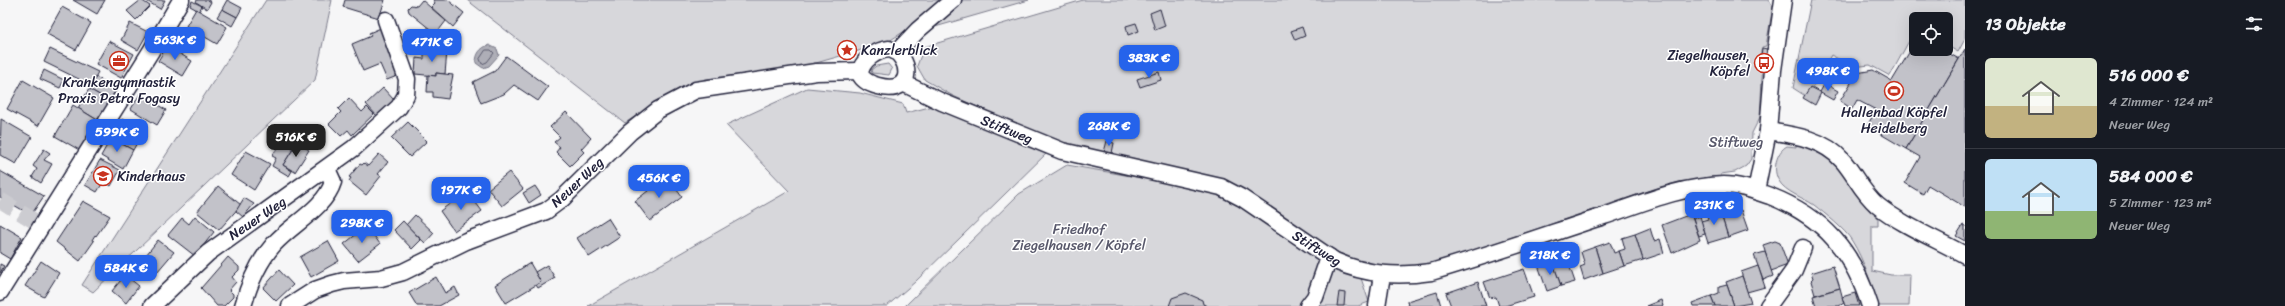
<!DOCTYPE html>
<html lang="de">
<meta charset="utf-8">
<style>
:root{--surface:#171b24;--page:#242831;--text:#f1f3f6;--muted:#9ea1a6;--line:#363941;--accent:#2563eb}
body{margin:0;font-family:Sriracha,sans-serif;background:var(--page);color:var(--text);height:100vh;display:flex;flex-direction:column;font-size:15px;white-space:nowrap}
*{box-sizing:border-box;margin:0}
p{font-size:13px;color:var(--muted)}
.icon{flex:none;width:22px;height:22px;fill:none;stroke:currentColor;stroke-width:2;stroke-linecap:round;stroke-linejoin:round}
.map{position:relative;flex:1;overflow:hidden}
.side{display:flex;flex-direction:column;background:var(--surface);width:320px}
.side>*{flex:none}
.tools{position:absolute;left:1909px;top:12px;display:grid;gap:8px}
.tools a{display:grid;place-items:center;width:44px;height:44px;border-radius:6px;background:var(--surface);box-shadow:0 4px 16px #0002;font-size:20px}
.price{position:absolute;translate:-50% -34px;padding:0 9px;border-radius:8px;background:var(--accent);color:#fff;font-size:13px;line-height:26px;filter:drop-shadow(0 1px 2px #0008)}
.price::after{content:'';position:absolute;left:50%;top:24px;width:12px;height:9px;margin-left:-6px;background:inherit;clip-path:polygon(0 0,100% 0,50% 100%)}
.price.active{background:#222;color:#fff}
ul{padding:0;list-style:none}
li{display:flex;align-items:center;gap:12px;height:100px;padding:0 20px}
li+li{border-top:1px solid var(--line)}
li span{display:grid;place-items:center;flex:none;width:112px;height:80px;border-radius:6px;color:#555}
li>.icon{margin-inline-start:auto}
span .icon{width:48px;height:48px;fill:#fffc;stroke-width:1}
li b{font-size:17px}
h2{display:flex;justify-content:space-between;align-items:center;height:48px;padding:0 20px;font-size:17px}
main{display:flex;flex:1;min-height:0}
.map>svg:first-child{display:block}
.green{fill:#d7d7db;stroke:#7c7c8b}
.water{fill:#aeaeb7;stroke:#767685}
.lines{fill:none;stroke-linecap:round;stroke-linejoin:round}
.shore{stroke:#5a5a6d;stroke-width:1}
.building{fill:#c2c2c9;stroke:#22223b}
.minor-tunnel{stroke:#ccccd1;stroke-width:16;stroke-dasharray:16 8;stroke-linecap:butt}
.minor-casing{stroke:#22223b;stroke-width:19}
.minor{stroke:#fff;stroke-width:16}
.labels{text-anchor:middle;stroke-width:3;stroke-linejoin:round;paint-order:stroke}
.poi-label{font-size:14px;fill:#22223b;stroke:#fff;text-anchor:start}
.street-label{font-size:14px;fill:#22223b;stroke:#fff}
.park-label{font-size:14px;fill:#58586b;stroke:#fff}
</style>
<main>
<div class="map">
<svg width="1965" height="306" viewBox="0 0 1965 306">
<rect width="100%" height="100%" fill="#f6f6f7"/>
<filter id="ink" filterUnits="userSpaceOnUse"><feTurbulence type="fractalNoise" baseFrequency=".025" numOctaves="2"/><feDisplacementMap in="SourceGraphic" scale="8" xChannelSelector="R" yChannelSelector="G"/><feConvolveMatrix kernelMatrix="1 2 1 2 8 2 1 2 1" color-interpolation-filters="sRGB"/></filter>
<g filter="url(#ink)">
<!-- green -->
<g class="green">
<path d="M266,0H332L315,80L93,292L82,285Z"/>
<path d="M467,0H943L914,25L886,43L802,67L706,79L672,93L625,123Z"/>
<path d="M963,0H1029L928,29Z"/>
<path d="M1083,0H1769L1773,6L1766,46L1762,47L1760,57L1763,59L1760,117L1752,133L1751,159L1746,166L1735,172L1721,174V179L1679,182L1660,187L1445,260C1336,291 1308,215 1221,180L1071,148L953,96L925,80L917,66L924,47Z"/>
<path d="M1811,0H1965V39L1958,52L1946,45V19H1916V28L1890,76L1870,65L1853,67L1831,55L1807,97L1793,88Z"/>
<path d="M888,64L892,69L889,75L872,73L871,70L876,66Z"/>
<path d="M807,88L860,93L903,104L906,113L941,104L1050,150L915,282L887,306H588L789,191L726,125Z"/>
<path d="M1796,143L1814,148L1827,155L1842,169L1862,201L1878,215V226H1872V271L1891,275H1910L1909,306H1879C1871,284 1864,260 1852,241C1846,230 1824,213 1814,205C1804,198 1785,192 1779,181C1772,170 1776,152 1787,146L1796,147Z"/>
<path d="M1067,165L1206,189L1236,201L1330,269L1361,278L1369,302L1358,306H905L1019,194Z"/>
</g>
<!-- water -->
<path class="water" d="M489,45L497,49L499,55L489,66L483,68L476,63C476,54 480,48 489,45Z"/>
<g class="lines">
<!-- shore -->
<path class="shore" d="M486,50H491L494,53L487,62L482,64L480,59Z"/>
</g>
<!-- building -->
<g class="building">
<path d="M73,0H105L97,14Z"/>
<path d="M141,0L150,6L136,20L127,11Z"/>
<path d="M145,0H165L160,9Z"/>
<path d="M197,0H208L211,2L207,9L196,2Z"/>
<path d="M227,0L242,8L237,17L222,9Z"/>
<path d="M345,0H385L379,18L343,7Z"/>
<path d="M422,0L446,21L436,34L409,12L408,8L411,5L417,6Z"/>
<path d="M433,0H448L464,13L453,27L431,7L435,3Z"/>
<path d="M192,1L202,6L199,11L190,6Z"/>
<path d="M62,7L91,23L76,50L47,34Z"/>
<path d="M196,9L227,27L217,44L186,26Z"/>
<path d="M222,9L237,17L232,26L217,17Z"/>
<path d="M1160,9L1165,26L1155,30L1150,13Z"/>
<path d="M130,23L148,32L138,50L121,40Z"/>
<path d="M1136,23L1139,31L1128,35L1126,26Z"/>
<path d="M383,27L402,74L387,80L380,64L363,71L352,44L371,36L369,33Z"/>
<path d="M1302,27L1305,36L1295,40L1291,31Z"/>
<path d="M109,41L134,54L121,78L96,64Z"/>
<path d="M1916,41V49H1941L1959,59L1906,149L1867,126L1876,110L1857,100L1852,109L1840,101L1857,73L1873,70L1892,81Z"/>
<path d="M167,46L192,61L183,76L158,61Z"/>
<path d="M1762,48L1767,49L1766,57L1761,56Z"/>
<path d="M50,49L98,72L91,85L44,62Z"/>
<path d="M432,49L447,51L445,74L436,73V76L415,74L416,58L424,59V53H432Z"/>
<path d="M1965,49V207L1928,185L1923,194L1905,183L1920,157L1906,149Z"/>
<path d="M506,56L548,87L538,101L514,85L504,94L481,103L473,82L495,71Z"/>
<path d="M44,70L64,80L60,88L40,79Z"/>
<path d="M1159,72L1161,80L1140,87L1137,79Z"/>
<path d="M436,73L453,75L448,99L433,97V92H427L428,75L436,76Z"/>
<path d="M96,77L117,89L110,101L89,89Z"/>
<path d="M23,80L54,98L38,126L7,109Z"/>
<path d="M1824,83L1838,91L1833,100L1819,92Z"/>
<path d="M1810,87L1821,93L1815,105L1803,98Z"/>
<path d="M383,88L394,100L377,116L366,104Z"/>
<path d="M89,89L110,101L99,121L78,108Z"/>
<path d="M140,94L166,110L157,125L131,109Z"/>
<path d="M349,98L362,112L367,107L374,114L352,135L348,130L341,136L329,124L341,112L338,109Z"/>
<path d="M73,105L99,121L81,151L55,136Z"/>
<path d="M566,112L591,138L581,149L584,152L570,166L556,152L560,147L554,142L560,137L550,127Z"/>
<path d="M1,119L32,137L16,164L0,155Z"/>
<path d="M122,119L143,132L133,150L111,138Z"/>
<path d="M408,122L427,141L410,157L391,138Z"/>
<path d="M284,137L292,142L290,147L293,149L283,165L292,171L289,176L272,166L276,158L272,156Z"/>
<path d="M111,138L133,150L123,169L101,156Z"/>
<path d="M1107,141L1114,143L1112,153L1104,152Z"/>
<path d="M297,143L309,150L295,172L283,165Z"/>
<path d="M44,149L50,153L44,160L52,164L41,183L32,177L37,169L33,166Z"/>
<path d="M246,151L270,164L254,190L231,175Z"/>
<path d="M379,154L388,162L378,174L381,176L366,195L349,181L351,178L349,177L360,164L362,165L364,163L368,166Z"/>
<path d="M100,160L120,170L111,186L104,181L97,192L85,185Z"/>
<path d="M0,171L44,196L31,215L0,197Z"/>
<path d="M509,172L523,189L502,206L488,189Z"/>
<path d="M667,176L682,197L650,221L635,201Z"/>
<path d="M218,186L241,205L219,230L197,212Z"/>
<path d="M535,186L541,195L529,203L523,193Z"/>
<path d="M467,191L482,211L454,231L440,211Z"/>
<path d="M244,198L254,204L243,217L236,211Z"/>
<path d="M83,201L110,216L96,236L95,235L92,240L94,241L80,261L56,242Z"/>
<path d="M1734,203L1737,212L1741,210L1748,230L1728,237L1719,208Z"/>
<path d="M1719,208L1728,237L1708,243L1701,221L1708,219L1706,212Z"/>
<path d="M1691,214L1700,240L1672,253L1662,225Z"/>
<path d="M415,215L434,233L425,243L406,225Z"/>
<path d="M195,216L214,232L195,256L168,235L182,218L189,224Z"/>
<path d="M1700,216L1705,234L1699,236L1693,219Z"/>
<path d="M608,218L620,237L589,257L577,238Z"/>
<path d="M403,221L421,240L412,249L394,230Z"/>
<path d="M0,224L22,237L10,259L0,253Z"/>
<path d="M1963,225L1965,226V241L1956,236Z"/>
<path d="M367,226L380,244L358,261L344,244Z"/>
<path d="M1650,228L1654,241L1660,239L1664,253L1643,260L1635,234Z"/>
<path d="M1635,234L1643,260L1624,266L1619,251L1625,249L1622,238Z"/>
<path d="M158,240L174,252L157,272L142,260Z"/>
<path d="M328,241L339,261L311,277L300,257Z"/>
<path d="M1775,241L1780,243L1788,265L1771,271L1763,245Z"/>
<path d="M1610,242L1614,253L1619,251L1624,266L1603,273L1595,247Z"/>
<path d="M1595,247L1603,273L1584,280L1580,267L1585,265L1581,252Z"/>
<path d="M1765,252L1773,276L1763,280L1754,255Z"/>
<path d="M1566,256L1575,282L1561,286L1552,260Z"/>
<path d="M228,257L239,267V270L232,277L236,282L229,290L233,294V297L224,306H217L201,288Z"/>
<path d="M1552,260L1561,286L1547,291L1538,265Z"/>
<path d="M41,261L59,273L44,297L25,286Z"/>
<path d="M530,263L541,282L506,303L495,285Z"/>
<path d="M0,264L4,266L0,273Z"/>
<path d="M547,265L555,278L538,288L536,285L541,282L535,272Z"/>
<path d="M1758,266L1765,287L1747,292L1741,272Z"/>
<path d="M1833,266L1840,288L1815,295L1811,281L1813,279L1811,273Z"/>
<path d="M1524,269L1534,297L1505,306H1499L1496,297L1490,298L1484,282Z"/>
<path d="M279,270L293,285L276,301L263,288Z"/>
<path d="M125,275L139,286L126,303L112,291Z"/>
<path d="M1742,276L1751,303L1734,306L1726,282Z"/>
<path d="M436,277L445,293L455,287L459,295L439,306H417L409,293Z"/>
<path d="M1478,282L1486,306H1451L1446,293Z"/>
<path d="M1727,285L1734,306H1715L1711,296L1719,293V287Z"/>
<path d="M1840,288L1844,303L1839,306H1816L1813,296Z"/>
<path d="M1339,292L1345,293L1344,306H1337Z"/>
<path d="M1437,292L1441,306H1408L1407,301Z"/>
<path d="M1186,293L1202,300L1203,304L1207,306H1169L1172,298Z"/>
<path d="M1855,293L1859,306H1845L1842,297Z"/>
<path d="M1711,296L1715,306H1693L1692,303Z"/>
<path d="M1661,300L1663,306H1646Z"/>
</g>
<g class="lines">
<!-- minor-tunnel -->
<path class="minor-tunnel" d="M0,200L41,225"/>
<!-- minor casing -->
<g class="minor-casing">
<g id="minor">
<path d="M889,49C910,53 918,97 878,86C870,84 863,81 860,74C861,60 877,50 889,49Z"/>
<path d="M897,52L918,30L953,0"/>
<path d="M903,83L942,102L1062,151L1221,187L1242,198L1335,261C1367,275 1397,277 1431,272C1489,255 1546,235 1604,216C1642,203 1682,186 1724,185C1740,185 1755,191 1770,196C1824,217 1853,252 1870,306"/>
<path d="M1768,131C1795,135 1824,139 1843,161C1855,175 1862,192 1877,205C1900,224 1938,240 1965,255"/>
<path d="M1756,191L1768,131L1773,70L1783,0"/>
<path d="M0,292L151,51L181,0"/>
<path d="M152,306L208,253L354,148L399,107L406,95L407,79L386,20"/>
<path d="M243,306C249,284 259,261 274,244C292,224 325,208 333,182L327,169"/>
<path d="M290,306L315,290L332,284L344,281L381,278L403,272L466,241L546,211L562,199L630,132L658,110L696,90L816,72L860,71"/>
<path d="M1308,306L1315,297L1329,257"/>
<path d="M1377,306L1382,275"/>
<path d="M1768,306L1794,270L1803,248"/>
</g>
</g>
<!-- minor -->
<use href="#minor" class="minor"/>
</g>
</g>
<!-- icons -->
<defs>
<g id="sight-ring" transform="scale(1)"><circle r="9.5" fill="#fff" stroke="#c8321e" stroke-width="1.5"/><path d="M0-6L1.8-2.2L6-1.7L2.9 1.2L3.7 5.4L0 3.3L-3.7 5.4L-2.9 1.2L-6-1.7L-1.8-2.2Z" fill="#c8321e"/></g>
<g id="office-ring" transform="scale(1)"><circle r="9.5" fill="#fff" stroke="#c8321e" stroke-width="1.5"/><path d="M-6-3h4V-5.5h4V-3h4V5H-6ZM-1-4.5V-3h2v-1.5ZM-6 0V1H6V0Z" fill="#c8321e"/></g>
<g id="bus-ring" transform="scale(1)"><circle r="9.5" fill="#fff" stroke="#c8321e" stroke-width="1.5"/><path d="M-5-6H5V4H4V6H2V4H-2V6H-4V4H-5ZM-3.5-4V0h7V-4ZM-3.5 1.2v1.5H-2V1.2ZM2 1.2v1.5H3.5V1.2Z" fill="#c8321e"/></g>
<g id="stadium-ring" transform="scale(1)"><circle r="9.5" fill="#fff" stroke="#c8321e" stroke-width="1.5"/><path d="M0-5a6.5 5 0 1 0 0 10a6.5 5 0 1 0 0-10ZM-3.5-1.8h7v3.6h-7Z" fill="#c8321e"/></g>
<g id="school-ring" transform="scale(1)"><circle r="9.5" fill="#fff" stroke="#c8321e" stroke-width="1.5"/><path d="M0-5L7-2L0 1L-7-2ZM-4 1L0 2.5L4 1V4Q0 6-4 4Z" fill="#c8321e"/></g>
</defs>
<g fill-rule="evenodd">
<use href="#sight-ring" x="847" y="50"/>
<use href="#office-ring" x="119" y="61"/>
<use href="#bus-ring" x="1764" y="63"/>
<use href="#stadium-ring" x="1894" y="91"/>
<use href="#school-ring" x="103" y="176"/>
</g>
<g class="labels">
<!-- poi labels -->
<g class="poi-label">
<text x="861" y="55">Kanzlerblick</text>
<text x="1750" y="60" text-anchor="end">Ziegelhausen,<tspan x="1750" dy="16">Köpfel</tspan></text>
<text x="119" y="87" text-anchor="middle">Krankengymnastik<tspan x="119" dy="16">Praxis Petra Fogasy</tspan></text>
<text x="1894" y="117" text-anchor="middle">Hallenbad Köpfel<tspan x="1894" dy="16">Heidelberg</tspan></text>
<text x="117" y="181">Kinderhaus</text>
</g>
<!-- street labels -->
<g class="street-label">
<text transform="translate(1007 129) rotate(22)" y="5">Stiftweg</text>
<text transform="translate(577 182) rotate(-43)" y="5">Neuer Weg</text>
<text transform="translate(257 218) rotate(-34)" y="5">Neuer Weg</text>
<text transform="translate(1317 248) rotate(32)" y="5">Stiftweg</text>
</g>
<!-- park labels -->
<g class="park-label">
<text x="1736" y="147">Stiftweg</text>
<text x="1079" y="234">Friedhof<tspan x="1079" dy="16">Ziegelhausen / Köpfel</tspan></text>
</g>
</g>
</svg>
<div class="tools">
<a><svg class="icon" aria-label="locate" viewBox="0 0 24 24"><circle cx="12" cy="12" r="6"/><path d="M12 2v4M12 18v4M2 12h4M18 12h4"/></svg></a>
</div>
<b class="price" style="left:175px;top:61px">563K €</b>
<b class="price" style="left:432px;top:63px">471K €</b>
<b class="price" style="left:1149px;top:79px">383K €</b>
<b class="price" style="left:1828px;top:92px">498K €</b>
<b class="price" style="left:1109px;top:147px">268K €</b>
<b class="price" style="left:117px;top:153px">599K €</b>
<b class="price active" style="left:296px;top:158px">516K €</b>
<b class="price" style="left:659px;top:199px">456K €</b>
<b class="price" style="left:461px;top:211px">197K €</b>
<b class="price" style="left:1714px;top:226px">231K €</b>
<b class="price" style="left:362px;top:244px">298K €</b>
<b class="price" style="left:1550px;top:276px">218K €</b>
<b class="price" style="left:126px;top:289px">584K €</b>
</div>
<section class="side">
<h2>13 Objekte<svg class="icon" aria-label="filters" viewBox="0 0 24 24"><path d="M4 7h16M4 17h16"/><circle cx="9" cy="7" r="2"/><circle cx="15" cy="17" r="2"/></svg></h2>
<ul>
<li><span style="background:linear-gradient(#dfe7d0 60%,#c2b280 0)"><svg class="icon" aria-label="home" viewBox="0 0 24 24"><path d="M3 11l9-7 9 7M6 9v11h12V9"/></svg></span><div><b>516 000 €</b><p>4 Zimmer · 124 m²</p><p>Neuer Weg</p></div></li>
<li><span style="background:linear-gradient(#bfe0f5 65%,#8fb573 0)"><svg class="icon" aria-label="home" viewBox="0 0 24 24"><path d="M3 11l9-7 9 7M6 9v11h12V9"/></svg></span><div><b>584 000 €</b><p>5 Zimmer · 123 m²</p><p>Neuer Weg</p></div></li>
</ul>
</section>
</main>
